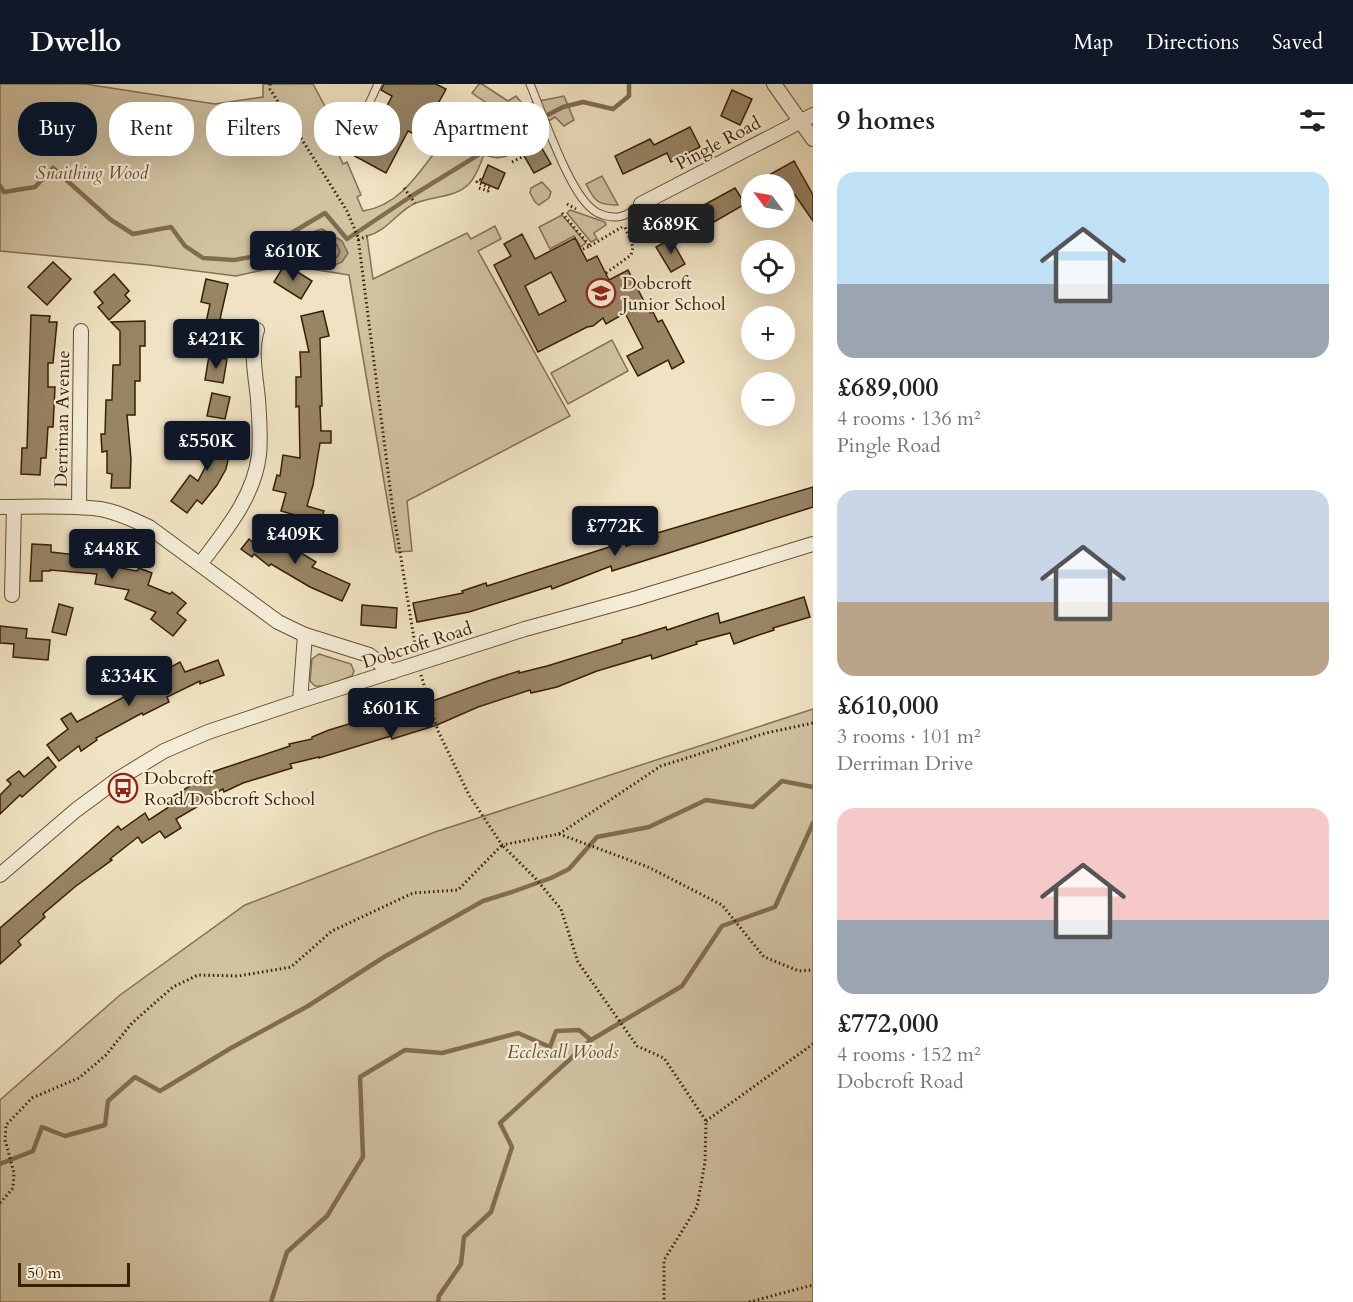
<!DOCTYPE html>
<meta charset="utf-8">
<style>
:root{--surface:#fff;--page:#f2f2f2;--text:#222;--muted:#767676;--accent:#111827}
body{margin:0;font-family:Cardo,serif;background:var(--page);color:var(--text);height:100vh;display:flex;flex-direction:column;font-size:22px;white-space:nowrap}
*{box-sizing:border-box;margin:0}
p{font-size:20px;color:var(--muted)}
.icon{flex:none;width:33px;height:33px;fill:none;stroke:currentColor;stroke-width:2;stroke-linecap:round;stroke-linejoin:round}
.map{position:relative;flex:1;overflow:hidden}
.panel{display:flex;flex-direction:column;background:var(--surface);width:540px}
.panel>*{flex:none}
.guide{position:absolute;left:18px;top:18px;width:570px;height:54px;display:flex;gap:12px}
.needle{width:39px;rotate:302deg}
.controls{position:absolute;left:741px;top:90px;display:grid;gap:12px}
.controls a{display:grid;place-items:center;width:54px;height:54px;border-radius:50%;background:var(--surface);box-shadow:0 6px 24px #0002;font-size:30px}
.scale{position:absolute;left:18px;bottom:15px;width:112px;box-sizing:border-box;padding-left:6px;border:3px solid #381f02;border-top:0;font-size:16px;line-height:21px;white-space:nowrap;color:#381f02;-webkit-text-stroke:4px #f5edd8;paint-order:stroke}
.price{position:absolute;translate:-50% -51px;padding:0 14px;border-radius:6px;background:var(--accent);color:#fff;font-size:20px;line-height:39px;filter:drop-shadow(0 2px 3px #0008)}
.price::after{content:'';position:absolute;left:50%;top:36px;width:18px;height:14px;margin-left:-9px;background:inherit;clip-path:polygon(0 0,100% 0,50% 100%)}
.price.current{background:#222;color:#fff}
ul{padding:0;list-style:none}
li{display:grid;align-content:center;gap:12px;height:318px;padding:0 24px}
li span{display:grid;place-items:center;height:186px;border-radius:18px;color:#555}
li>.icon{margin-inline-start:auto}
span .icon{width:108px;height:108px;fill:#fffc;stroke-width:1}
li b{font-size:26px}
h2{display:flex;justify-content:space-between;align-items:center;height:72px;padding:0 24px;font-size:26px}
.tag{padding:0 21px;border-radius:24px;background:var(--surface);box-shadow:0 6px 24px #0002;font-size:21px;line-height:54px}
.tag.current{background:var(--accent);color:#fff}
header{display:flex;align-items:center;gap:36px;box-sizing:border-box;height:84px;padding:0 30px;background:var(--accent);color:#fff}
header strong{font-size:28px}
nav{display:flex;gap:33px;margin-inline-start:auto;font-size:21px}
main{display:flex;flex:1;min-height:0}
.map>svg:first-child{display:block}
.green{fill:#d1c2a2;stroke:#847052;stroke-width:1.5}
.water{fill:#b1a081;stroke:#816c4e;stroke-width:1.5}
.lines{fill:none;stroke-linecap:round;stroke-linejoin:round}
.shore{stroke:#746042;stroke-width:1.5}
.stream{stroke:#816c4e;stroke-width:4.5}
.building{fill:#988566;stroke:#381f02;stroke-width:1.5;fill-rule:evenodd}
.lane-casing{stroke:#665032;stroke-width:9}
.street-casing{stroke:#665032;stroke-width:16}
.path{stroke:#381f02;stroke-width:3;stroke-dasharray:1.5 3;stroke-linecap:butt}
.lane{stroke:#f5edd8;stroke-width:7}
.street{stroke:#f5edd8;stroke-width:14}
.labels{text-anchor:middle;stroke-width:4.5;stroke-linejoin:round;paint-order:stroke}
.street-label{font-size:18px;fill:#381f02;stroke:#f5edd8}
.park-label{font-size:18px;font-style:italic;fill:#665032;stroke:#f5edd8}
.poi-label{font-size:18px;fill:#381f02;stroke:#f5edd8;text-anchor:start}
</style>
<header>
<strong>Dwello</strong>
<nav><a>Map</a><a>Directions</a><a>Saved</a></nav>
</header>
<main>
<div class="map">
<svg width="813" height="1218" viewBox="0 0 813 1218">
<rect width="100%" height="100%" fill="#f0e3c3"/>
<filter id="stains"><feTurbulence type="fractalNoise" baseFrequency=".00333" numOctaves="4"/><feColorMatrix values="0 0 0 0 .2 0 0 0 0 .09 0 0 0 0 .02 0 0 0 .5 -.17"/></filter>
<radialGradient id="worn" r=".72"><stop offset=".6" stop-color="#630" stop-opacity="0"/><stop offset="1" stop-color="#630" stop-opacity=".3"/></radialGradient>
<!-- green -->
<g class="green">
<path d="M0,0H85L215,20L263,13V0H313L338,47L339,71L343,80L347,78L361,111L357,113L363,127C400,122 420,87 441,60L463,64L534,18L564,12L574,36L564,42L555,33L517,57L515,64L507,72L497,74L484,71C480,80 476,93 469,100C455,114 433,112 416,119C398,126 388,147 367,152L373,195L467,149L471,155L495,142L501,155L478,167L570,332L407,417L412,467L396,468L349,191L286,181L236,192L149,181L0,167Z"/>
<path d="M479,0H482L508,17L516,12L522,19L511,27L500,28L472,9Z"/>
<path d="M602,92L618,121C598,121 595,118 586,100Z"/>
<path d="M542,98L551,108L549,114L539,121L535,118L530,109L531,104Z"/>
<path d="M570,126L605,138L606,141L594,149L597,155L591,158L567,129Z"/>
<path d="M562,131L586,159L581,163L574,152L550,165L539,143Z"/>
<path d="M612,256L628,287L568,320L551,289Z"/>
<path d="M319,570L351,580L354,587L352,592L326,602H315L310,597L312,575Z"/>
<path d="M813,625V1218H0V1016L120,911L245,821L435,748Z"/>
</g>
<!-- water -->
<path class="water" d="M322,145L342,157L348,169L342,178L328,184L316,180L295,162L306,150Z"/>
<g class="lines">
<!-- shore -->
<path class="shore" d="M322,152L337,161L340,168L337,173L328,178L319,175L306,162L309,156Z"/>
<!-- stream -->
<g class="stream">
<path d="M0,102L4,108L35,103L53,84L111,136L133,150L171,143L185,162L203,174L234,176L251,173L325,129L347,155L410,113L517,47L563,23L583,18L613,25L629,12V0"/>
<path d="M0,1080L33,1067L42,1043L65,1052L105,1041L108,1017L135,993L160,1007L231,964L308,922L384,873L483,817L512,808L551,794L569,785L597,753L649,743L706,716L753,723L782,697L813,703"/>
<path d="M271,1218L287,1168L327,1132L363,1073L360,993L405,966L442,969L518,949L550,963L556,947L579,946L591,956L682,902L722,842L775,823L813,739"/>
<path d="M438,1218L439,1212L461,1180L464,1153L491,1128L512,1063L500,1039L591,956"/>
</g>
</g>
<!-- building -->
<g class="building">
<path d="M384,0H436L446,5L420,53L408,47L386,89L349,69L367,34L378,40L392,12L381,6Z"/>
<path d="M732,6L752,15L740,41L721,32Z"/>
<path d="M690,43L700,63L671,78L667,69L623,90L615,72L650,55L654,61Z"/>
<path d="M536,54L551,80L534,89L519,63Z"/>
<path d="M794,77L813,111V137L795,111L784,117V100H774L769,91Z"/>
<path d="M488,81L505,89L498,105L481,98Z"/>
<path d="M735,104L745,120L690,152L680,134Z"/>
<path d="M522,150L535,175L575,154L587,177L597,172L609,196L628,186L650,229L653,228L658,238L662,236L684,278L672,285L668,276L638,292L627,272L643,264L625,229L606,240L603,234L593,242L587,243L538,268L494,181L511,172L504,160ZM551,188L566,217L539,231L525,202Z"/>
<path d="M671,155L685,180L671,188L656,163Z"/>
<path d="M53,178L71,195L47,221L28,203Z"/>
<path d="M285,180L312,197L301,215L274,198Z"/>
<path d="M114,190L129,207L125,211L130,217L109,236L98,223L103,219L94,208Z"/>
<path d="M206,195L228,200L220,235L226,236L221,261L202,257L210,220L201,218Z"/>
<path d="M323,227L329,252L320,254L322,322H320L321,347H331V359H320L313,401L307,422L324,427L320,438L281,427L286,409L273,406L277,391L280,392L283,371L300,374L299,322L296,323V293H301L300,268H309L301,232Z"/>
<path d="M31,231L50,232L49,238H57L53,279H48V303H55L53,343H48L46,374H41L40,391L21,390L22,364H27Z"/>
<path d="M145,237V262H140V297H135V331H127L131,375L130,404H111L112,390L107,389V367L102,368L101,350H105L106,316H112L113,281H120V247L111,238Z"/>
<path d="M209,272L227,275L223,299L205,296Z"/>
<path d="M212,309L230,313L225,335L207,332Z"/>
<path d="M214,343L234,348L226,385L217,401L202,420L197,416L187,429L171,417L190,391L198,397L214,366L209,365Z"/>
<path d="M813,403V423L612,487L611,482L552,505L551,502L469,528L417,538L413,519L463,509L462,507L486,499L487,502L625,458L626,462L658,453L657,449Z"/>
<path d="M277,447L289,456L286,460L316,478L312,483L350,500L342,517L310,503L271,480L269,482L254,470L252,473L241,465L249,455L255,460L265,448L272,454Z"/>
<path d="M32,460L51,461V468L76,471L77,461L117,468L115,483L137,487L139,484L152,489L148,501L170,510L172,508L186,519L177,529L186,536L173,552L151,535L156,528L125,515L129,506L95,500L97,490L50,486V487H42V497H30Z"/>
<path d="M804,513L810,533L773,544L774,546L750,554L734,560L730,549L696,558L697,560L652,575L651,571L597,587L557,603L531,609L530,606L478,623L437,641L392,655L391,652L319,674V673L290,680L292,684L243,699L224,708L223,705L200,717L202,720L176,735L181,744L165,754L160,747L142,759L138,753L110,775L112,776L76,802L43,830L45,833L18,857L21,861L0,880V844L118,742L121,746L145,729L149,736L172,721L169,715L212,688L290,662L289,660L312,655V653L329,646L402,624L403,626L430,618L488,597L519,587V589L547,582L622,559V556L637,552L666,543L667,546L718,529L720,539Z"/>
<path d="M59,520L73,524L66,551L52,548Z"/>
<path d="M362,521L397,524L396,544L361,541Z"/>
<path d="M0,542L27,545L26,554L50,556L48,576L13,573L14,560L0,559Z"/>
<path d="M218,576L224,591L200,600V597L167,613L169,618L143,631L142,629L96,654L97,656L81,667L79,662L59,677L47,661L68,645L61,635L71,629L77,638L124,613L122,607L141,598L143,603L170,591L167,585L180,578L185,588Z"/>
<path d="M48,673L56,683L22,713L20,711L0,730V711L11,700L7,696L19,687L24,693Z"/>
</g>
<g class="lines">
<!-- lane casing -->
<g class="lane-casing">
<g id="lane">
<path d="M530,0C543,30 568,105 591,124C598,131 612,135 622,132C628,131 636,124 641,120"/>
<path d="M368,22L378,0"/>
</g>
</g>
<!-- street casing -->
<g class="street-casing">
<g id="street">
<path d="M774,0L813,55"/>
<path d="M641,120L813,31"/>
<path d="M0,423C33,423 67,421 100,425C118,428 134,436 149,443L278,538L305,551L369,571L392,588"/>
<path d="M79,423L81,247"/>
<path d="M201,479C225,447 254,413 259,371C261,352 259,333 258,315C256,294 250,267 257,246"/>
<path d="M12,511L14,423"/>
<path d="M300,617L305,551"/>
<path d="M0,791L76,726L118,695L164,667L208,648L300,617L525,545L637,514L813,460"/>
</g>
</g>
<!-- path -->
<g class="path">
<path d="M270,0V5L347,127L358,153L392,419L416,567"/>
<path d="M475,56L484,71"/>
<path d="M512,78L524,72"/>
<path d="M404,104L415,119"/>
<path d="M479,104L488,107L490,104L477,98L479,95L481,96"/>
<path d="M567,120L576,125"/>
<path d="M562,129L590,162L581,166"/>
<path d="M358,156L367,152"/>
<path d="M590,162L622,143"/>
<path d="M606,189L631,171L633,163L625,143"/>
<path d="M421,591L438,647L469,711L502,761L559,750L648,783L722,821L764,873L799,887L813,886"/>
<path d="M559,750L661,682L766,649L813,639"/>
<path d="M706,1037L813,960"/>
<path d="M0,1119L13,1104L14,1089L5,1056L6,1041L32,1014L79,994L106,971L132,939L173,903L198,891L238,892L291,883L332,847L413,809L458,806L502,761L536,795L561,825L578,878L637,962L664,974L706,1037L705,1078L697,1123L664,1176V1218"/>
<path d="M749,1218L813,1201"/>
</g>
<!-- lane -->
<use href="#lane" class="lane"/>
<!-- street -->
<use href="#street" class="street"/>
</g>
<!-- icons -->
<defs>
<g id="school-ring" transform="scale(1.5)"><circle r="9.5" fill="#f5edd8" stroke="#8f2418" stroke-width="1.5"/><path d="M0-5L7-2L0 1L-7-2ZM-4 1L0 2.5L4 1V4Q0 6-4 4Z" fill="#8f2418"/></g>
<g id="bus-ring" transform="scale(1.5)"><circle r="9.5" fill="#f5edd8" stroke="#8f2418" stroke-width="1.5"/><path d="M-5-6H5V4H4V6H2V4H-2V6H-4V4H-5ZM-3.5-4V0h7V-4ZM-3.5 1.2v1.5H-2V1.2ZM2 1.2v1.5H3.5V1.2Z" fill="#8f2418"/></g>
</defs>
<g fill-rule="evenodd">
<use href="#school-ring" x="601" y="209"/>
<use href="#bus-ring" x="123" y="704"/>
</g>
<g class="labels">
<!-- street labels -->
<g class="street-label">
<text transform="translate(718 59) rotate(-28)" y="6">Pingle Road</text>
<text transform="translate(62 335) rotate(-89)" y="6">Derriman Avenue</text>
<text transform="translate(417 561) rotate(-18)" y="6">Dobcroft Road</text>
</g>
<!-- park labels -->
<g class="park-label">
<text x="92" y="95">Snaithing Wood</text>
<text x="563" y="974">Ecclesall Woods</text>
</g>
<!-- poi labels -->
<g class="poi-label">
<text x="622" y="205">Dobcroft<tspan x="622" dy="21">Junior School</tspan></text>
<text x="144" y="700">Dobcroft<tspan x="144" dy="21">Road/Dobcroft School</tspan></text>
</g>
</g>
<rect width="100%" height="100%" filter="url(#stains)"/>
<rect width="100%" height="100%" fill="url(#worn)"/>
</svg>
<div class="controls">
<a><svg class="needle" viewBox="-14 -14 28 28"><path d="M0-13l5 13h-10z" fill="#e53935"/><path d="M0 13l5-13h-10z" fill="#767676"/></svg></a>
<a><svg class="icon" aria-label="locate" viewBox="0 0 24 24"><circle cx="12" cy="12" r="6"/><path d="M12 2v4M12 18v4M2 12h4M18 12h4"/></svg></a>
<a>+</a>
<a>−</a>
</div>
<div class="scale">50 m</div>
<b class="price current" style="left:671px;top:171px">£689K</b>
<b class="price" style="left:293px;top:198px">£610K</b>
<b class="price" style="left:216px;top:286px">£421K</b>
<b class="price" style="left:207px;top:388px">£550K</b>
<b class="price" style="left:615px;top:473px">£772K</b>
<b class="price" style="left:295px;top:481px">£409K</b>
<b class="price" style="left:112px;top:496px">£448K</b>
<b class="price" style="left:129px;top:623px">£334K</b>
<b class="price" style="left:391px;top:655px">£601K</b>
<div class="guide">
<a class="tag current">Buy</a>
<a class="tag">Rent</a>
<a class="tag">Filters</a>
<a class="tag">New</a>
<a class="tag">Apartment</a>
</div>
</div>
<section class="panel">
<h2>9 homes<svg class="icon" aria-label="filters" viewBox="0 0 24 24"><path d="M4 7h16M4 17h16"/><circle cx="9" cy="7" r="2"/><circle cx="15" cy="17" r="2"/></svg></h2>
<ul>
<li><span style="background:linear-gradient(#bfe0f5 60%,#9aa5b1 0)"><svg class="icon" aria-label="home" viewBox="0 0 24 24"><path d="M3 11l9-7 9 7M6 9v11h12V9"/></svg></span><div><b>£689,000</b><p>4 rooms · 136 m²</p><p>Pingle Road</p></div></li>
<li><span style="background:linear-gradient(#c9d6e8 60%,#b9a48a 0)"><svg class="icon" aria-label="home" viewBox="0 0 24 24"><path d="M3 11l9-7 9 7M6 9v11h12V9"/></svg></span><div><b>£610,000</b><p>3 rooms · 101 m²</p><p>Derriman Drive</p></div></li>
<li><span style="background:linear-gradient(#f6c9c9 60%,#9aa5b1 0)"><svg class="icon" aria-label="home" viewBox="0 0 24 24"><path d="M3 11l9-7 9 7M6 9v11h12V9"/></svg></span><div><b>£772,000</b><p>4 rooms · 152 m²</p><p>Dobcroft Road</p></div></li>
</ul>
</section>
</main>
